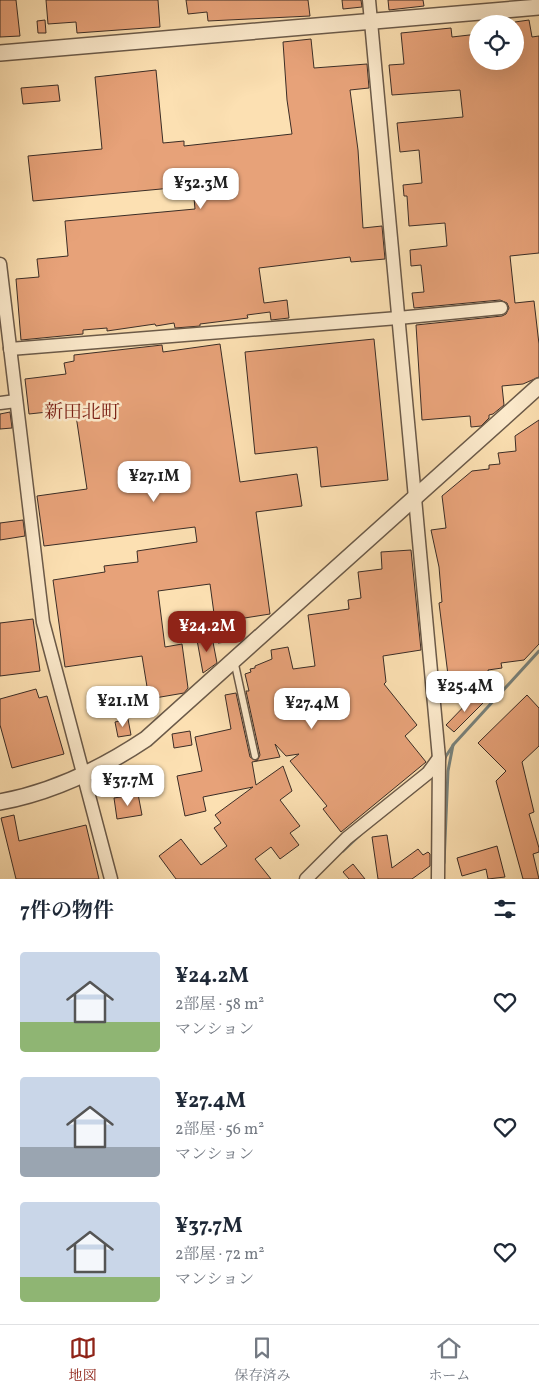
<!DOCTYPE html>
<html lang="ja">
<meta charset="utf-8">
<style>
:root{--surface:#fff;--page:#f2f2f3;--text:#1f2937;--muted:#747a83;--line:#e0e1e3;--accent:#8f2418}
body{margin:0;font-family:Vollkorn,"Noto Serif JP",serif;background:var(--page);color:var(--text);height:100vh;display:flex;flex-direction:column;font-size:19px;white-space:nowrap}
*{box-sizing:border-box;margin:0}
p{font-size:16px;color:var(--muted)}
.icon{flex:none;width:28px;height:28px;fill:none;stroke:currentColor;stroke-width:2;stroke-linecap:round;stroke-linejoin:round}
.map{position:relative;height:879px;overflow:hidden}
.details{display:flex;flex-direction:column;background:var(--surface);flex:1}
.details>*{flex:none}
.tools{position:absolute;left:469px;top:15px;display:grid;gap:10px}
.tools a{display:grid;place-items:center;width:55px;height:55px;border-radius:50%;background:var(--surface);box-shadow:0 5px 20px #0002;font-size:25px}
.price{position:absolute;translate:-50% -42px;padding:0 11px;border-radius:10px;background:#fff;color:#222;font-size:16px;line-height:32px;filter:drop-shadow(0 1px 2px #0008)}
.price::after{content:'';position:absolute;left:50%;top:30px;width:15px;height:11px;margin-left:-8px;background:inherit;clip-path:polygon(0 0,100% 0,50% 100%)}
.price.on{background:var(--accent);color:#fff}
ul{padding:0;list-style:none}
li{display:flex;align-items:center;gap:15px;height:125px;padding:0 20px}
li span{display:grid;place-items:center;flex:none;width:140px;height:100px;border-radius:5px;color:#555}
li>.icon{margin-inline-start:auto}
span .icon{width:60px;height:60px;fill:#fffc;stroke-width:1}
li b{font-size:21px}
h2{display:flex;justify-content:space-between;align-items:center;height:60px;padding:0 20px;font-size:21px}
.tab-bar{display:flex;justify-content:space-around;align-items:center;height:70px;border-top:1px solid var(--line);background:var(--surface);font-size:14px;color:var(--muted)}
.tab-bar a{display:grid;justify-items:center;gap:2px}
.tab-bar .on{color:var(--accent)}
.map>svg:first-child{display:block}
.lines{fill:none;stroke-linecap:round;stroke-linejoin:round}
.stream{stroke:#78827c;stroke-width:3}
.building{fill:#e7a279;stroke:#3b2d26}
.service-casing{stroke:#6b5a49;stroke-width:9}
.minor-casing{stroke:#6b5a49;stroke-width:15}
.tertiary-casing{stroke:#6b5a49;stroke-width:18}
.service{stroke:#fdebcd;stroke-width:6}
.minor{stroke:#fdebcd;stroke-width:12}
.tertiary{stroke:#fdebcd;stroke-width:15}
.labels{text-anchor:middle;stroke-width:5;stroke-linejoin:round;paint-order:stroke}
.neighbourhood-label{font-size:19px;fill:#7a1f14;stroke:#fdebcd}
</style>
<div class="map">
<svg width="539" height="879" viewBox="0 0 539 879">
<rect width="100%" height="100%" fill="#fce0b2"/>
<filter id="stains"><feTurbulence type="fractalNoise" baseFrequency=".004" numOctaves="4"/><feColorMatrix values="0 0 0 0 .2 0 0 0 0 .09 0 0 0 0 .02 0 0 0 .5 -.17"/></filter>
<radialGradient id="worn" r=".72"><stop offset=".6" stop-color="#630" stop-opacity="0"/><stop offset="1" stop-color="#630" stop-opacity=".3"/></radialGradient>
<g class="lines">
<!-- stream -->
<g class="stream">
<path d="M444,759L454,744L539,651"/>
<path d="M343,851L360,835"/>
<path d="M444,863L448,771L453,745"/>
</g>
</g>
<!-- building -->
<g class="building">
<path d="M0,0H16L20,36L0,37Z"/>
<path d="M46,0H158L160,27L77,33L76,22L48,24Z"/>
<path d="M186,0H308L310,16L208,21L207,12L188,14Z"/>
<path d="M342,0H361L362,7L343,9Z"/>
<path d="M388,0H423L424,6L389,10Z"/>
<path d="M45,20L46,33H38L37,21Z"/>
<path d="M529,20L532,37L539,36V253L510,256L515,303L534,301L539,344V377L523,384L502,386L504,405L493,414L489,415V418L481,426L471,427L470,416L422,420L416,325L502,316L506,314L509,308L507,303L500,300L414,308L412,293L424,292L421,265L411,266L410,250L447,246L445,223L409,226L407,196H404L403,185L422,183L419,150L400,152L397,123L463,117L460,90L392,95L389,65L404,64L401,33L451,28L452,37L478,34V61H515V22Z"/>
<path d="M311,39L314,68L367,64L369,88L350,90L358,150L363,228L382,226L385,259L351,262L350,257L259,268L264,303L287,300L289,318L271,320L270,312L247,315L248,318L200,324V326L175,328L174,323L156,326L155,324L107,331V328L83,330V334L21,340L16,279L39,277L37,259L68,256L65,221L195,209L193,186L33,201L28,156L102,149L95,77L156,70L163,143L184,141V146L292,134L287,100L283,42Z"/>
<path d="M58,85L60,101L23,104L21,88Z"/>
<path d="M374,339L388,480L321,487L317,447L255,454L245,352Z"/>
<path d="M220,344L240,482L297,474L302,506L256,512L270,614L232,620L234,641L218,643L210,584L158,591L165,647L182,644L188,688L184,693L149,699L142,656L65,667L53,580L105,572L104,566L138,562L137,551L197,542L195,527L44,546L37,496L87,489L75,409L29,414L25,379L66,374L64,363L74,361V355L162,345L163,352Z"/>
<path d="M10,412L12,428L0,429V414Z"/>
<path d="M539,420V644L524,660L501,663L502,668L488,670L490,686L450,691L439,603L442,602L439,567L431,530L446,528L442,496L472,471L489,469V465L500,464L498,453L516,451L515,436Z"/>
<path d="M23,520L25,536L0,540V523Z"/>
<path d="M411,550L421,650L383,656L386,682L384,684L417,725L405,736L426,762L341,832L323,809L327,806L290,761L299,754L286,756L275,744L280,757L252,762L256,785L283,766L292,791L280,800L300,826L290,833L299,845L280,859L271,847L255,859L271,879H176L159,856L181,839L201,865L227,846L214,828L221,823L215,815L253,787L203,797L206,811L185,816L177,776L202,771L195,737L231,729L225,695L236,693L250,757L257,761L260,755L246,691H249L245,674L251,672L250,669L255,668V666L272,659L271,650L288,647L293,669L315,666L308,615L349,609L348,600L361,598L358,572L382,569L381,552Z"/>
<path d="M33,619L40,671L0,676V623Z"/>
<path d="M212,637L217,663L203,673L197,640Z"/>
<path d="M36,689L39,698L47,696L64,754L12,768L0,725V699Z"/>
<path d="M476,694L484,702L454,732L446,725Z"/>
<path d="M527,695L539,708V746L522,762L534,812L529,814L539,848V852L533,854L539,879H523L496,781L506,771L478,743Z"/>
<path d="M128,719L131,735L118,737L115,722Z"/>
<path d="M190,731L192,745L174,748L172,734Z"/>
<path d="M138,794L142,815L117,819L114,798Z"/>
<path d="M14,815L19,841L86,825L99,879H16L1,818Z"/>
<path d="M387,835L392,868L418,849L423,855L428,852L430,854V866L412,879H378L372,837Z"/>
<path d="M497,846L505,877L488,879L486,869L462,876L457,858Z"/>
<path d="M353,864L365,879H349L343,872Z"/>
</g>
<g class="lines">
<!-- service casing -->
<g class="service-casing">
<path id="service" d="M234,660L255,756"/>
</g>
<!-- minor casing -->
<g class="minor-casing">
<g id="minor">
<path d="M369,0L439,758L438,879"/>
<path d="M0,264L43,622L111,879"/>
<path d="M10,349L398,318L501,308"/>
<path d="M0,403L16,401"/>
<path d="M306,879L347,838L428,773L439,758"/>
</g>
</g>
<!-- tertiary casing -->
<g class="tertiary-casing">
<g id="tertiary">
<path d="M0,53L539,7"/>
<path d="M0,802C54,792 101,769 146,739L539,386"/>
</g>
</g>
<!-- service -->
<use href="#service" class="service"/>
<!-- minor -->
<use href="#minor" class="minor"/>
<!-- tertiary -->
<use href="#tertiary" class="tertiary"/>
</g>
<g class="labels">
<!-- neighbourhood labels -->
<g class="neighbourhood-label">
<text x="82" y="418">新田北町</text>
</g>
</g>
<rect width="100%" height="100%" filter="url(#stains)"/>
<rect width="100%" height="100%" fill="url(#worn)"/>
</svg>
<div class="tools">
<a><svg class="icon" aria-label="locate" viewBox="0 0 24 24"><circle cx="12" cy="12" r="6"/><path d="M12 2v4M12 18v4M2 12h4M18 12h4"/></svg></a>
</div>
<b class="price" style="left:201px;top:210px">¥32.3M</b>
<b class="price" style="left:154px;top:503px">¥27.1M</b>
<b class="price on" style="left:207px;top:653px">¥24.2M</b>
<b class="price" style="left:465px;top:713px">¥25.4M</b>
<b class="price" style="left:123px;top:728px">¥21.1M</b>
<b class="price" style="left:312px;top:730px">¥27.4M</b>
<b class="price" style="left:128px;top:807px">¥37.7M</b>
</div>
<section class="details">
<h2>7件の物件<svg class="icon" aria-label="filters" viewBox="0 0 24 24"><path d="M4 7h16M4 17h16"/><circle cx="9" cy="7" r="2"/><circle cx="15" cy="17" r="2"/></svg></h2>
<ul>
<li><span style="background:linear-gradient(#c9d6e8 70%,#8fb573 0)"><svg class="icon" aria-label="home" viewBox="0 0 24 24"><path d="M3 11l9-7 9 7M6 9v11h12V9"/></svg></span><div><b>¥24.2M</b><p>2部屋 · 58 m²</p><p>マンション</p></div><svg class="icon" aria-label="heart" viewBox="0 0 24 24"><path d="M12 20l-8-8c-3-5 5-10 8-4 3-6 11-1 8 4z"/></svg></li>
<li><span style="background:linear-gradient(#c9d6e8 70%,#9aa5b1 0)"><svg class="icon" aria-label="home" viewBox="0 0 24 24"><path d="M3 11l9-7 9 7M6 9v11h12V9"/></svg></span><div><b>¥27.4M</b><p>2部屋 · 56 m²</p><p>マンション</p></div><svg class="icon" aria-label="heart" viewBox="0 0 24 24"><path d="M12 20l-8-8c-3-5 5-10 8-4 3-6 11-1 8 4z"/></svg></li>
<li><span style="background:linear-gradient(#c9d6e8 75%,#8fb573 0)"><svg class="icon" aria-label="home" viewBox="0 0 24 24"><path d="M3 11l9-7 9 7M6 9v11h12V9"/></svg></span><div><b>¥37.7M</b><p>2部屋 · 72 m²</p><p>マンション</p></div><svg class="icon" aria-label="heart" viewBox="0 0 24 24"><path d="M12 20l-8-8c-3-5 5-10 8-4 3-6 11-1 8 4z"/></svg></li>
</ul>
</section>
<nav class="tab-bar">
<a class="on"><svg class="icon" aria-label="map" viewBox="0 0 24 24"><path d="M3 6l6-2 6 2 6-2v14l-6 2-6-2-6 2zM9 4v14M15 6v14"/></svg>地図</a>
<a><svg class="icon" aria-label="saved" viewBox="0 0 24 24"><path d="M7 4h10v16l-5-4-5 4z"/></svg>保存済み</a>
<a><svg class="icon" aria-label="home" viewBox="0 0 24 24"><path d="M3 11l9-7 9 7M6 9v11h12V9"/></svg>ホーム</a>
</nav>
